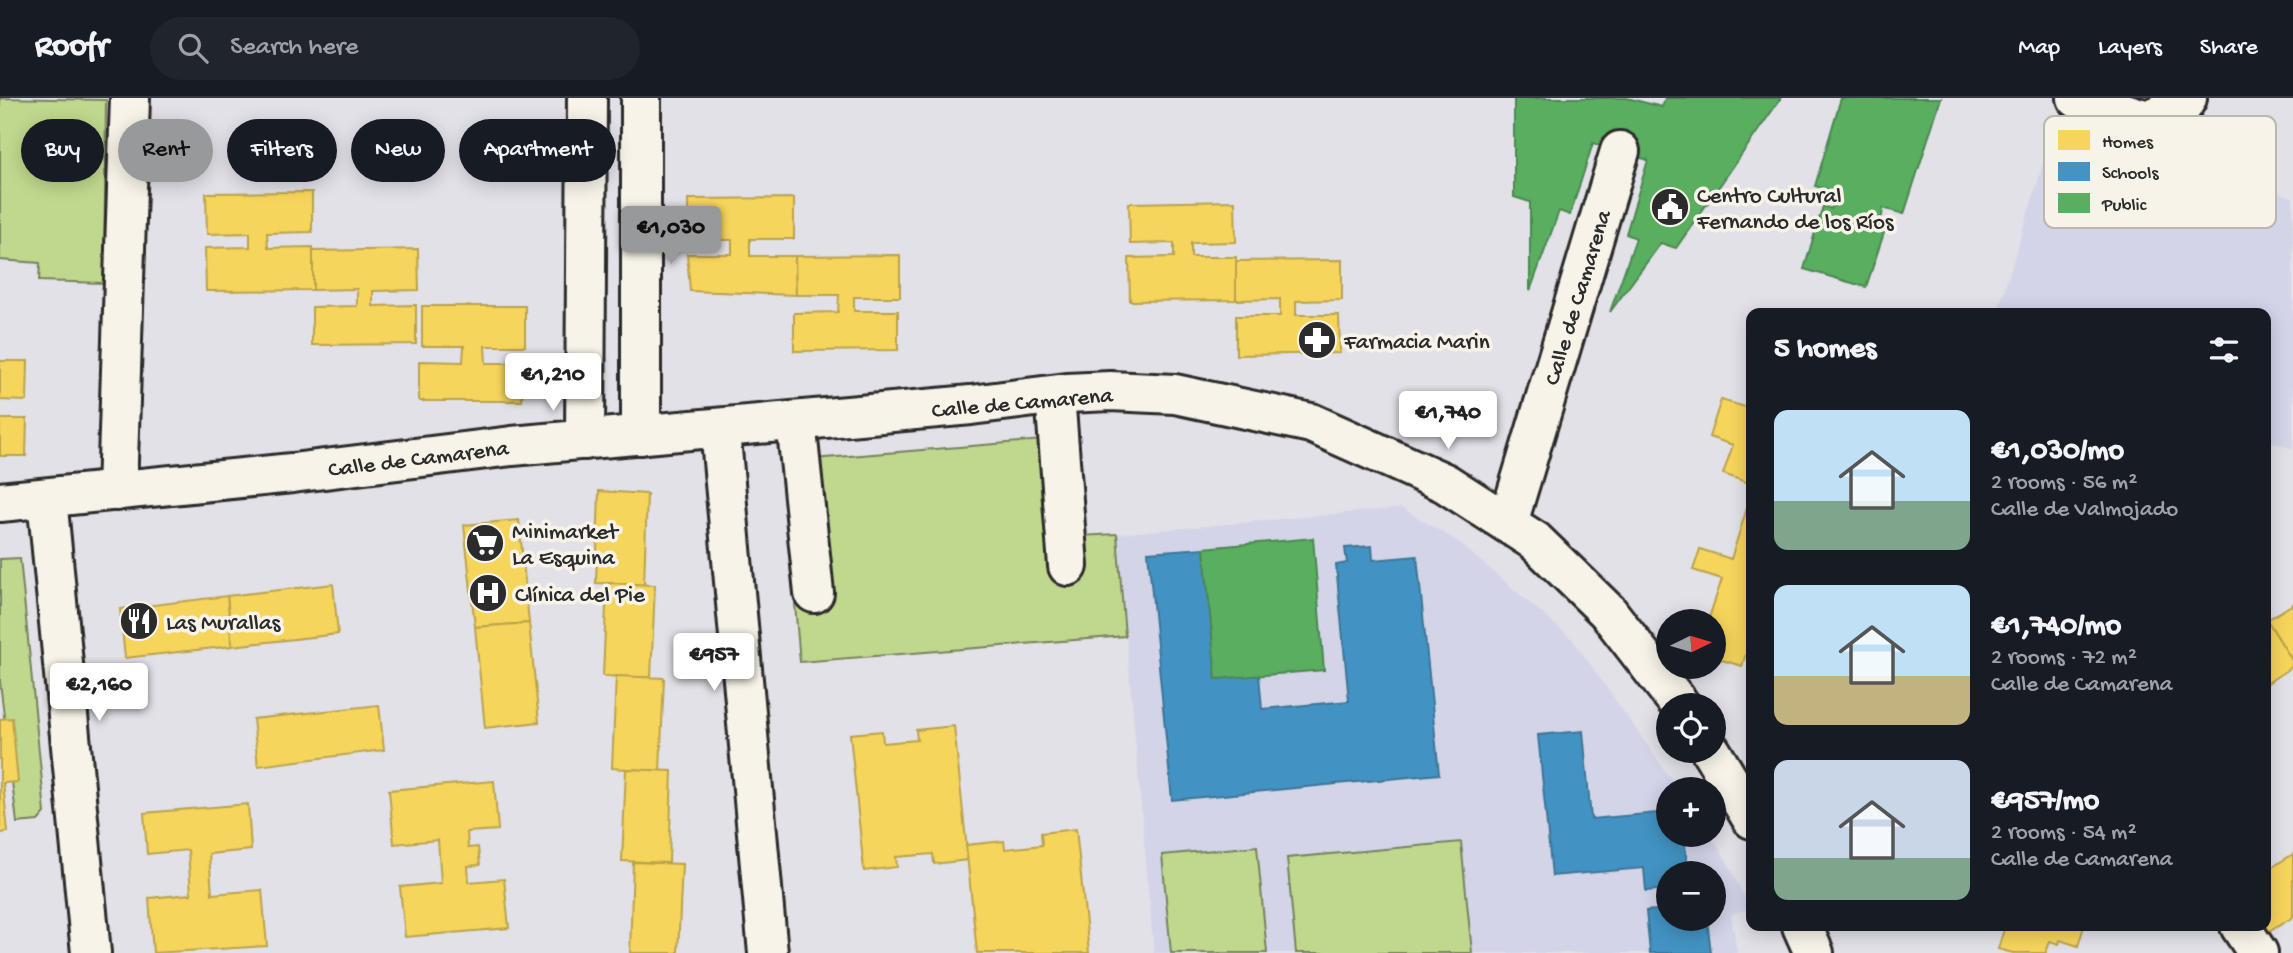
<!DOCTYPE html>
<meta charset="utf-8">
<style>
:root{--surface:#171b24;--page:#20242c;--text:#f1f3f6;--muted:#9ea1a6;--line:#363941;--accent:#98999b}
body{margin:0;font-family:"Gochi Hand",sans-serif;background:var(--page);color:var(--text);height:100vh;display:flex;flex-direction:column;font-size:26px;white-space:nowrap}
*{box-sizing:border-box;margin:0}
p{font-size:23px;color:var(--muted)}
.icon{flex:none;width:38px;height:38px;fill:none;stroke:currentColor;stroke-width:2;stroke-linecap:round;stroke-linejoin:round}
.map{position:relative;flex:1;overflow:hidden}
.drawer{position:absolute;left:1746px;top:210px;width:525px;height:623px;display:flex;flex-direction:column;background:var(--surface);border-radius:14px;box-shadow:0 4px 18px #0003}
.drawer>*{flex:none}
.hud{position:absolute;left:21px;top:21px;width:665px;height:63px;display:flex;gap:14px}
.needle{width:46px;rotate:85deg}
.fabs{position:absolute;left:1656px;top:511px;display:grid;gap:14px}
.fabs a{display:grid;place-items:center;width:70px;height:70px;border-radius:50%;background:var(--surface);box-shadow:0 4px 18px #0003;font-size:35px}
.price{position:absolute;translate:-50% -60px;padding:0 16px;border-radius:7px;background:#fff;color:#222;font-size:23px;line-height:46px;filter:drop-shadow(0 2px 4px #0008)}
.price::after{content:'';position:absolute;left:50%;top:42px;width:21px;height:16px;margin-left:-10px;background:inherit;clip-path:polygon(0 0,100% 0,50% 100%)}
.price.current{background:var(--accent);color:#111}
ul{padding:0;list-style:none}
li{display:flex;align-items:center;gap:21px;height:175px;padding:0 28px}
li span{display:grid;place-items:center;flex:none;width:196px;height:140px;border-radius:14px;color:#555}
li>.icon{margin-inline-start:auto}
span .icon{width:84px;height:84px;fill:#fffc;stroke-width:1}
li b{font-size:30px}
h2{display:flex;justify-content:space-between;align-items:center;height:84px;padding:0 28px;font-size:30px}
.tag{padding:0 24px;border-radius:32px;background:var(--surface);box-shadow:0 4px 18px #0003;font-size:24px;line-height:63px}
.tag.current{background:var(--accent);color:#111}
header{display:flex;align-items:center;gap:42px;box-sizing:border-box;height:98px;padding:0 35px;background:var(--surface);border-bottom:2px solid var(--line)}
header strong{font-size:33px}
nav{display:flex;gap:38px;margin-inline-start:auto;font-size:24px}
.search{width:490px;height:63px;background:var(--page);display:flex;align-items:center;gap:18px;box-sizing:border-box;padding:0 24px;border-radius:38px;color:var(--muted);font-size:26px}
.map>svg:first-child{display:block}
.built{fill:#d3d4e8;fill-rule:evenodd}
.green{fill:#c0d88e;stroke:#76825c;stroke-width:2}
.homes{fill:#f6d55c;stroke:#b9a24d;stroke-width:2}
.schools{fill:#4393c3;stroke:#3c7495;stroke-width:2}
.public{fill:#5aae61;stroke:#4c8751;stroke-width:2}
.lines{fill:none;stroke-linecap:round;stroke-linejoin:round}
.minor-casing{stroke:#2b2b2b;stroke-width:44}
.minor{stroke:#f7f3e8;stroke-width:38}
.labels{text-anchor:middle;stroke-width:7;stroke-linejoin:round;paint-order:stroke}
.poi-label{font-size:23px;fill:#2b2b2b;stroke:#f7f3e8;text-anchor:start}
.street-label{font-size:23px;fill:#2b2b2b;stroke:#f7f3e8}
.key{fill:#f7f3e8;stroke:#bab7af;stroke-width:2}
.key-label{font-size:19px;fill:#2b2b2b}
</style>
<header>
<strong>Roofr</strong>
<div class="search"><svg class="icon" aria-label="search" viewBox="0 0 24 24"><circle cx="10" cy="10" r="6"/><path d="M15 15l6 6"/></svg>Search here</div>
<nav><a>Map</a><a>Layers</a><a>Share</a></nav>
</header>
<div class="map">
<svg width="2293" height="855" viewBox="0 0 2293 855">
<rect width="100%" height="100%" fill="#e2e1e8"/>
<filter id="ink" filterUnits="userSpaceOnUse"><feTurbulence type="fractalNoise" baseFrequency=".0143" numOctaves="2"/><feDisplacementMap in="SourceGraphic" scale="14" xChannelSelector="R" yChannelSelector="G"/><feConvolveMatrix kernelMatrix="1 2 1 2 8 2 1 2 1" color-interpolation-filters="sRGB"/></filter>
<g filter="url(#ink)">
<!-- built -->
<g class="built">
<path d="M2056,25L2293,99V351L2266,342V215H1997Z"/>
<path d="M1402,410L1457,443L1573,542L1678,691H1668V737H1710L1726,761L1750,811L1731,816L1737,855H1154L1117,436ZM1668,775H1713V821H1668Z"/>
</g>
<!-- green -->
<g class="green">
<path d="M0,0L106,2L104,185L39,183L40,165L0,162Z"/>
<path d="M1043,342L1080,438L1117,436L1125,538L800,564L795,506L827,503L813,361Z"/>
<path d="M20,460L45,715L38,723L17,725L0,584V461Z"/>
<path d="M1461,744L1472,855H1296L1287,760Z"/>
<path d="M1257,748L1267,855H1171L1162,757Z"/>
</g>
<!-- homes -->
<g class="homes">
<path d="M312,94V134L267,135L268,150L313,149V192L206,193L205,150L250,149V135L207,136L206,95Z"/>
<path d="M794,100V141H750V158H795L796,197L690,193L687,156H732V142H689L688,101Z"/>
<path d="M1235,103L1236,144L1191,145V159H1236V202L1130,203L1129,160L1174,159V145L1130,146L1129,105Z"/>
<path d="M418,151L419,192L373,193V208L416,207V246L312,247V209L357,208V191L313,192V153Z"/>
<path d="M900,157V199H854V213H898V252L794,253V215L838,214L839,197H796L795,158Z"/>
<path d="M1342,162V202L1296,203V217H1339L1340,255L1236,257V218H1280V201L1236,202V163Z"/>
<path d="M422,208H525V248H485L486,265H523L522,303H419V263L463,264L464,248H422Z"/>
<path d="M0,263H28L27,303L0,302Z"/>
<path d="M1752,300V386L1723,376L1733,347L1709,339L1721,302L1749,310Z"/>
<path d="M0,321H27L26,358H0Z"/>
<path d="M599,393L647,396L644,487L596,485Z"/>
<path d="M1752,394V537L1742,568L1715,560L1721,538L1713,536V523H1708L1722,481L1693,472L1700,451L1731,461Z"/>
<path d="M519,422L529,525L475,529L464,427Z"/>
<path d="M607,485L655,487L651,580L603,578Z"/>
<path d="M333,486L338,536L232,548L227,498Z"/>
<path d="M227,498L232,548L125,560L120,511Z"/>
<path d="M2293,506V564L2267,522Z"/>
<path d="M2267,522L2293,564V568L2266,586Z"/>
<path d="M529,525L539,624L485,630L475,529Z"/>
<path d="M616,578L664,580L660,673L612,670Z"/>
<path d="M379,607L384,652L258,668L253,621Z"/>
<path d="M12,620L18,684L3,685L8,734L0,735V621Z"/>
<path d="M954,628L968,762L934,766L933,756L896,759L897,769L864,773L850,636L882,633L883,645L917,642L916,632Z"/>
<path d="M626,671L672,673L669,765L622,763Z"/>
<path d="M494,683L498,732L467,734L468,750L478,749L480,767L468,768L469,784L504,781L509,830L405,839L400,789L441,785L438,742L394,746L389,692Z"/>
<path d="M248,706L251,752L209,756L212,796L262,792L267,848L153,855L149,800L191,796L188,752L147,756L144,715Z"/>
<path d="M1076,731L1089,855H977L966,747L1004,743L1005,751L1042,747L1041,735Z"/>
<path d="M2293,756V819L2267,835L2262,828H2266V773Z"/>
<path d="M633,764L682,766L678,855H630Z"/>
<path d="M2005,828H2084L2078,848L2060,842L2059,846L2050,843L2046,855H2013L1998,851Z"/>
</g>
<!-- schools -->
<g class="schools">
<path d="M1372,448L1373,462L1417,458L1439,676L1172,702L1148,454L1204,450L1216,581L1259,577L1262,611L1349,603L1336,467L1347,465L1345,450Z"/>
<path d="M1583,633L1591,721L1668,714V737H1684L1688,775H1668V791L1646,793L1644,770L1552,778L1538,637Z"/>
<path d="M1668,811V821H1707L1711,855H1650L1646,813Z"/>
</g>
<!-- public -->
<g class="public">
<path d="M1514,0H1627L1662,9L1665,0H1781L1676,150L1661,145L1610,214L1636,140L1626,136L1648,62L1593,45L1570,117L1559,113L1530,193V104L1514,99Z"/>
<path d="M1841,0H1941L1904,116L1883,110L1882,118L1877,126L1886,129L1866,189L1804,171L1823,108L1831,111L1837,94L1815,88Z"/>
<path d="M1313,440L1324,572L1216,581L1204,450Z"/>
</g>
<g class="lines">
<!-- minor casing -->
<g class="minor-casing">
<g id="minor">
<path d="M2077,0L2147,22L2183,7L2187,0"/>
<path d="M1055,297L1068,468"/>
<path d="M796,323L814,495"/>
<path d="M720,330L768,855"/>
<path d="M641,337V0"/>
<path d="M585,342L587,0"/>
<path d="M117,393L130,0"/>
<path d="M47,400L91,855"/>
<path d="M0,404L292,375L512,348L971,307L1067,295L1110,293L1175,296L1311,325L1445,385L1535,443L1608,514L1680,607"/>
<path d="M1508,425L1620,53"/>
<path d="M1711,653L1752,721"/>
<path d="M1802,828L1814,855"/>
<path d="M2240,828L2258,855"/>
</g>
</g>
<!-- minor -->
<use href="#minor" class="minor"/>
</g>
</g>
<!-- icons -->
<defs>
<g id="civic-disc" transform="scale(2.0125)"><circle r="9.5" fill="#2b2b2b" stroke="#f7f3e8"/><path d="M-.6-6.5H3V-4.5H.6V-3L4-1V1h2V6H-6V1h2V-1L-.6-3ZM-1.2 2.5V6h2.4V2.5Z" fill="#fff"/></g>
<g id="pharmacy-disc" transform="scale(2.0125)"><circle r="9.5" fill="#2b2b2b" stroke="#f7f3e8"/><path d="M-2-6h4v4h4v4h-4v4h-4v-4h-4v-4h4Z" fill="#fff"/></g>
<g id="supermarket-disc" transform="scale(2.0125)"><circle r="9.5" fill="#2b2b2b" stroke="#f7f3e8"/><path d="M-6-5.5h2.5l.6 2H6L4.5 2H-2.5L-4.4-4H-6ZM-1.5 3.2a1.3 1.3 0 1 0 .1 0ZM3 3.2a1.3 1.3 0 1 0 .1 0Z" fill="#fff"/></g>
<g id="hospital-disc" transform="scale(2.0125)"><circle r="9.5" fill="#2b2b2b" stroke="#f7f3e8"/><path d="M-5-5h3v3.5h4V-5h3V5h-3V1.5h-4V5h-3Z" fill="#fff"/></g>
<g id="restaurant-disc" transform="scale(2.0125)"><circle r="9.5" fill="#2b2b2b" stroke="#f7f3e8"/><path d="M-5-6h1v4h1v-4h1v4h1v-4h1v5L-1.5 .5V6h-2V.5L-5-1ZM5-6V6H3V1.5H1.5Q1.5-4 5-6Z" fill="#fff"/></g>
</defs>
<g fill-rule="evenodd">
<use href="#civic-disc" x="1670" y="109"/>
<use href="#pharmacy-disc" x="1317" y="242"/>
<use href="#supermarket-disc" x="485" y="445"/>
<use href="#hospital-disc" x="488" y="495"/>
<use href="#restaurant-disc" x="139" y="523"/>
</g>
<g class="labels">
<!-- poi labels -->
<g class="poi-label">
<text x="1697" y="104">Centro Cultural<tspan x="1697" dy="26">Fernando de los Ríos</tspan></text>
<text x="1344" y="250">Farmacia Marin</text>
<text x="512" y="440">Minimarket<tspan x="512" dy="26">La Esquina</tspan></text>
<text x="515" y="503">Clínica del Pie</text>
<text x="166" y="531">Las Murallas</text>
</g>
<!-- street labels -->
<g class="street-label">
<text transform="translate(1576 199) rotate(-73)" y="8">Calle de Camarena</text>
<text transform="translate(1022 303) rotate(-5)" y="8">Calle de Camarena</text>
<text transform="translate(418 359) rotate(-7)" y="8">Calle de Camarena</text>
</g>
</g>
<!-- legend -->
<rect x="2044" y="18" width="232" height="112" rx="10" class="key"/>
<rect x="2058" y="32" width="32" height="20" fill="#f6d55c"/>
<rect x="2058" y="64" width="32" height="19" fill="#4393c3"/>
<rect x="2058" y="95" width="32" height="20" fill="#5aae61"/>
<g class="key-label">
<text x="2102" y="49">Homes</text>
<text x="2102" y="80">Schools</text>
<text x="2102" y="112">Public</text>
</g>
</svg>
<div class="fabs">
<a><svg class="needle" viewBox="-14 -14 28 28"><path d="M0-13l5 13h-10z" fill="#e53935"/><path d="M0 13l5-13h-10z" fill="#9ea1a6"/></svg></a>
<a><svg class="icon" aria-label="locate" viewBox="0 0 24 24"><circle cx="12" cy="12" r="6"/><path d="M12 2v4M12 18v4M2 12h4M18 12h4"/></svg></a>
<a>+</a>
<a>−</a>
</div>
<b class="price current" style="left:671px;top:168px">€1,030</b>
<b class="price" style="left:553px;top:315px">€1,210</b>
<b class="price" style="left:1448px;top:353px">€1,740</b>
<b class="price" style="left:714px;top:595px">€957</b>
<b class="price" style="left:99px;top:625px">€2,160</b>
<div class="hud">
<a class="tag">Buy</a>
<a class="tag current">Rent</a>
<a class="tag">Filters</a>
<a class="tag">New</a>
<a class="tag">Apartment</a>
</div>
<section class="drawer">
<h2>5 homes<svg class="icon" aria-label="filters" viewBox="0 0 24 24"><path d="M4 7h16M4 17h16"/><circle cx="9" cy="7" r="2"/><circle cx="15" cy="17" r="2"/></svg></h2>
<ul>
<li><span style="background:linear-gradient(#bfe0f5 65%,#7fa58c 0)"><svg class="icon" aria-label="home" viewBox="0 0 24 24"><path d="M3 11l9-7 9 7M6 9v11h12V9"/></svg></span><div><b>€1,030/mo</b><p>2 rooms · 56 m²</p><p>Calle de Valmojado</p></div></li>
<li><span style="background:linear-gradient(#bfe0f5 65%,#c2b280 0)"><svg class="icon" aria-label="home" viewBox="0 0 24 24"><path d="M3 11l9-7 9 7M6 9v11h12V9"/></svg></span><div><b>€1,740/mo</b><p>2 rooms · 72 m²</p><p>Calle de Camarena</p></div></li>
<li><span style="background:linear-gradient(#c9d6e8 70%,#7fa58c 0)"><svg class="icon" aria-label="home" viewBox="0 0 24 24"><path d="M3 11l9-7 9 7M6 9v11h12V9"/></svg></span><div><b>€957/mo</b><p>2 rooms · 54 m²</p><p>Calle de Camarena</p></div></li>
</ul>
</section>
</div>
